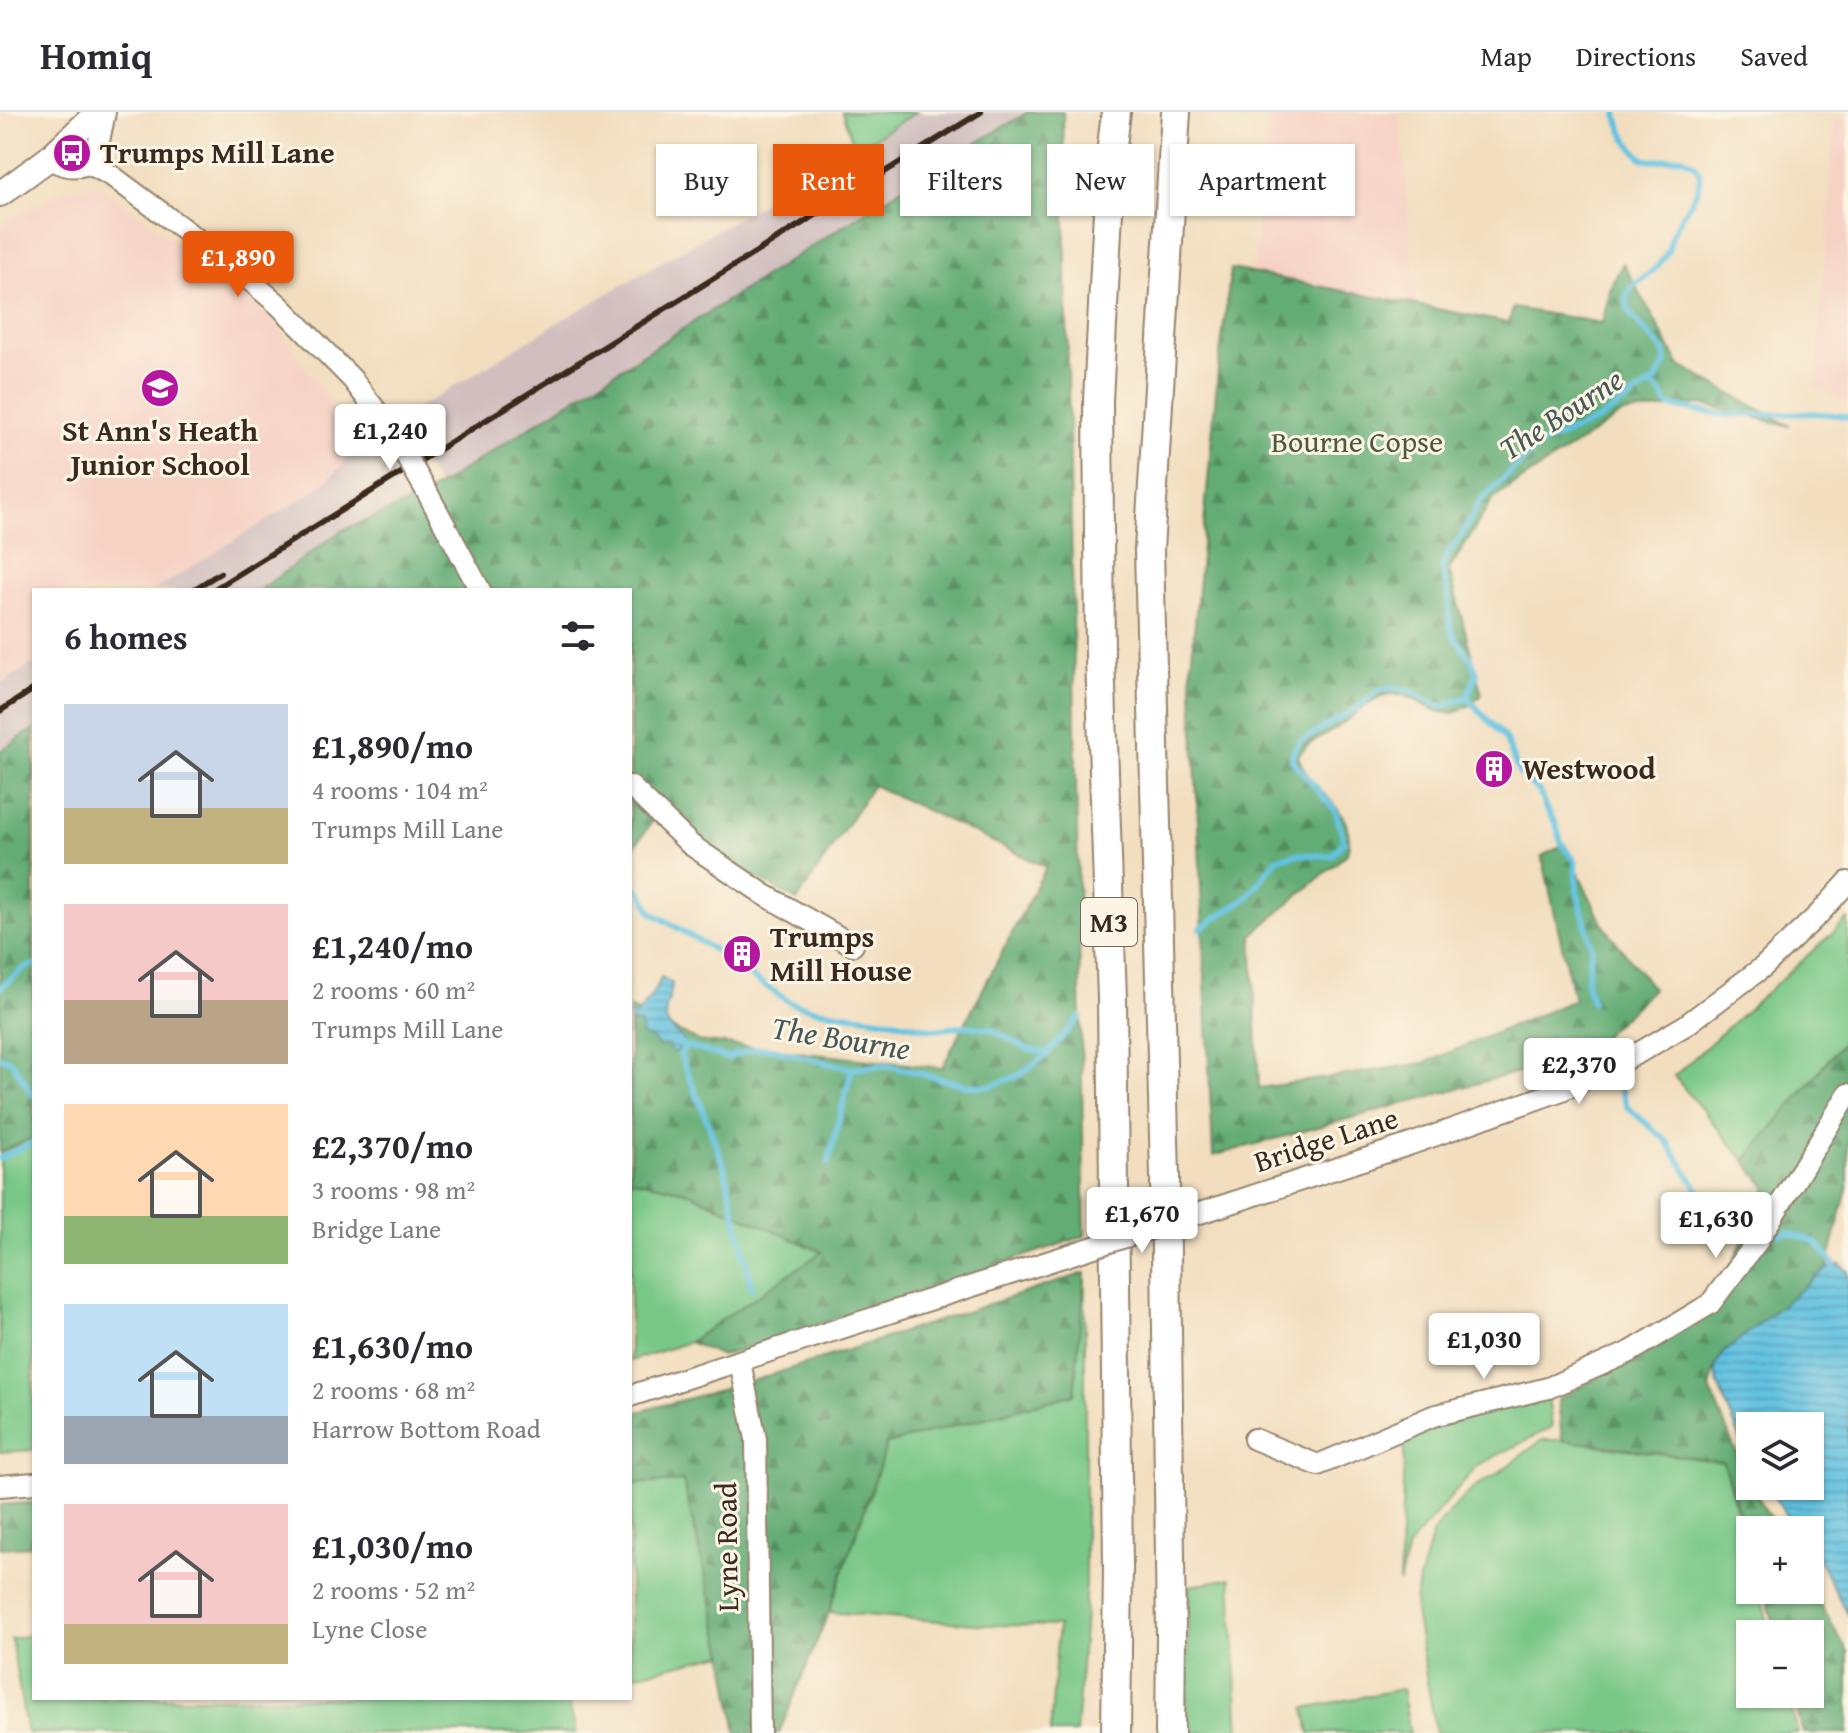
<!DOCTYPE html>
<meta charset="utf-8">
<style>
:root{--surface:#fff;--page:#f7f7f7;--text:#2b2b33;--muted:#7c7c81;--line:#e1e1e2;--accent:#ea580c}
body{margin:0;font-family:"Gentium Book Plus",serif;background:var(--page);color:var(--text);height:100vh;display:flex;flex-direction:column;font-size:30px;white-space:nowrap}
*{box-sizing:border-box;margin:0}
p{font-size:26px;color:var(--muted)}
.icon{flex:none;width:44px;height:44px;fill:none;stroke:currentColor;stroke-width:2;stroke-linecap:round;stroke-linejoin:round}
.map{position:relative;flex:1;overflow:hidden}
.panel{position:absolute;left:32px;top:476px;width:600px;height:1112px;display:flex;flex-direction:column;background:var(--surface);border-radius:0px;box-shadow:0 2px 6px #0004}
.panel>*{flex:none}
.guide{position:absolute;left:656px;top:32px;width:760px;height:72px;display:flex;gap:16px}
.fabs{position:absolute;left:1736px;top:1300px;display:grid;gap:16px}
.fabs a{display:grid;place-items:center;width:88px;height:88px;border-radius:0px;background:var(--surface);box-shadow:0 2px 6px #0004;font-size:40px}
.price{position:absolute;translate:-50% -68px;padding:0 18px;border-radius:8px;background:#fff;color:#222;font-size:26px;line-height:52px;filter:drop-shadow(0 2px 4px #0008)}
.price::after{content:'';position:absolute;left:50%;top:48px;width:24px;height:18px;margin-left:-12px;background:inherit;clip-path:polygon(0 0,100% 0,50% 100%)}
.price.on{background:var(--accent);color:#fff}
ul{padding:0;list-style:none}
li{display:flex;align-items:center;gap:24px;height:200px;padding:0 32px}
li span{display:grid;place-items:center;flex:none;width:224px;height:160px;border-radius:0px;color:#555}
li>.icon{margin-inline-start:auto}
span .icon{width:96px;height:96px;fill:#fffc;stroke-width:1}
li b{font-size:34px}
h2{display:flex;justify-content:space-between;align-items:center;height:96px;padding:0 32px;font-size:34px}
.pill{padding:0 28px;border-radius:0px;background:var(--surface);box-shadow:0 2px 6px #0004;font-size:28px;line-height:72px}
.pill.on{background:var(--accent);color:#fff}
header{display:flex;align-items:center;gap:48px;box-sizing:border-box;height:112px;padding:0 40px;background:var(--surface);border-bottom:2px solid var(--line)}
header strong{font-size:38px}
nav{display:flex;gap:44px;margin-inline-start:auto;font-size:28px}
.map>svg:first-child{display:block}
.built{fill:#f6d2c5}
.railway{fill:#d1bfbf}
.grass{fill:#7ac888;stroke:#5a7953;stroke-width:2}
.forest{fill:url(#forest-firs);stroke:#4f6b49;stroke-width:2}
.water{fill:url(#water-rules);stroke:#4e7680;stroke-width:2}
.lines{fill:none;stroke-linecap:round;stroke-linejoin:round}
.stream{stroke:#62c2e1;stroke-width:6}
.minor-casing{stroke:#96846e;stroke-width:24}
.major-casing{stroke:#96846e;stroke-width:28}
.highway-casing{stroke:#96846e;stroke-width:32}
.minor{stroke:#fff;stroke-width:20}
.major{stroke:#fff;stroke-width:24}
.highway{stroke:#fff;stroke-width:28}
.rail{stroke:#3b2a1e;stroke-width:6}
.minor-bridge-casing{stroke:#96846e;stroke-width:24;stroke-linecap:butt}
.minor-bridge{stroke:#fff;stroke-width:20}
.labels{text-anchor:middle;stroke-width:6;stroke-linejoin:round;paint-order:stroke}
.shield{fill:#fcf5e5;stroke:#75675a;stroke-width:2}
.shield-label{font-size:28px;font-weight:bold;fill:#3b2a1e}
.poi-label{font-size:30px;font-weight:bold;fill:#3b2a1e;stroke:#fcf5e5;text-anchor:start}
.park-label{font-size:30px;fill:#4e593e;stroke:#fcf5e5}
.street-label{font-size:30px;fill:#3b2a1e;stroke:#fcf5e5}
.water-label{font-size:32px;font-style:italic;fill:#475858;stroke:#fcf5e5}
</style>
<header>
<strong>Homiq</strong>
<nav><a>Map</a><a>Directions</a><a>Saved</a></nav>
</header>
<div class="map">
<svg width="1848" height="1621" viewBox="0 0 1848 1621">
<defs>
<pattern id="forest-firs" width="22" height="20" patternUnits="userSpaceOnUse" patternTransform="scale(2)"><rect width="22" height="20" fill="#63ac74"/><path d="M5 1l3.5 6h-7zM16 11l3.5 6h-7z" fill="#538c5f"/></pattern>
<pattern id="water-rules" width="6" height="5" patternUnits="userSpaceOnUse" patternTransform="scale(2)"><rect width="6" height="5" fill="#62c2e1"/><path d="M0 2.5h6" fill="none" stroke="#529eb6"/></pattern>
</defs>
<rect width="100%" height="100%" fill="#fcf5e5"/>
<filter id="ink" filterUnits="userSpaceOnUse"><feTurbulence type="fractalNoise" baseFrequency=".0125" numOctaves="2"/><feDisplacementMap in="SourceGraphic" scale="16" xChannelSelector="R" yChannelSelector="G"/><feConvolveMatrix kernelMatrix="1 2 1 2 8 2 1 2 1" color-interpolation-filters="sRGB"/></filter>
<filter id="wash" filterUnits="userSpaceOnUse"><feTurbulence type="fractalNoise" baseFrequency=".006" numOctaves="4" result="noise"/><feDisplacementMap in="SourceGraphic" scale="32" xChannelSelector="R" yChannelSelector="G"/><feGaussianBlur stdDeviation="1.8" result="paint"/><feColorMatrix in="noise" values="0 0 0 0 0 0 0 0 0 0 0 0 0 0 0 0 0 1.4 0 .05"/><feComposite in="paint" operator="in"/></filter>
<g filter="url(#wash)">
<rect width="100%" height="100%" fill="#f2debf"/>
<!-- built -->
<g class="built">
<path d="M1269,0H1400L1416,193L1253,161Z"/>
<path d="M1835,6L1848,8V291L1815,275Z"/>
<path d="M101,74L241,181L268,204L279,216L360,336L320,375L155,478H34V551L0,572V114L65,78Z"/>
</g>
<!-- railway -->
<g class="railway">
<path d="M916,0H1028L899,78L438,373L400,312L399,308L555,212L855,38Z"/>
<path d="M383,323L417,387L341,419L260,478H155L320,375L360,336Z"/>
<path d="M34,551V617L0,639V572Z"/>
</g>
<!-- grass -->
<g class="grass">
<path d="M842,0H916L855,38Z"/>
<path d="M1848,807V924L1745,1049L1674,964Z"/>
<path d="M34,1025L33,1338L0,1340V1040Z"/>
<path d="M630,1067L685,1079L822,1140L689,1230L630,1249Z"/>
<path d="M1085,1161V1501L1076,1621H1050L1058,1514L987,1513L829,1500L887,1332L1074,1282Z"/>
<path d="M1548,1285L1552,1315L1478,1353L1408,1435L1399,1471L1405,1322Z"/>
<path d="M1542,1328H1562L1723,1350L1750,1447V1478H1759L1771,1522H1750V1582H1787L1798,1621H1436L1415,1500L1416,1480L1432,1422L1452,1397L1476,1374L1494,1364Z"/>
<path d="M683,1369L724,1542L630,1564V1372Z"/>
<path d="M1231,1466L1239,1621H1186L1189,1474Z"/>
<path d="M34,1522V1586H568L576,1621H27L11,1527Z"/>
<path d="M1402,1577L1410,1621H1310L1305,1596Z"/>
</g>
<!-- forest -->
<g class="forest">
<path d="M1028,0H1063L1085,1124L722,1244L689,1230L822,1140L685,1079L630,1067V896L698,929L942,956L1046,755L873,673L797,789L655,706L630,741V478H260L341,419L418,387L899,78Z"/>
<path d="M1623,151L1680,254L1790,314L1701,292L1622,302L1493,387L1449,458L1482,583C1475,589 1466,598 1456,600C1431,607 1411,575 1385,583C1367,589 1353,604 1338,615C1325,625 1307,629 1298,644C1308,680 1360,695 1347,742L1252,823L1259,976L1424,951L1574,888L1542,744L1565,732L1602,811L1653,877L1584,942L1213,1044L1191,555L1218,258L1231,157L1509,211L1513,196L1602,211L1612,171Z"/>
<path d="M34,617V1025L0,1040V639Z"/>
<path d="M1848,924V1073L1827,1156L1723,1241L1715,1255L1710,1277L1750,1374H1752L1777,1418H1750V1434L1723,1350L1562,1328L1558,1287L1708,1204L1767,1076L1745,1049Z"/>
<path d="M1085,1161L1074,1282L887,1332L829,1500L779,1621H737L724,1542L683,1369L630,1372V1302L746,1271Z"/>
<path d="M34,1390V1434L0,1436V1393Z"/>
<path d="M1810,1474L1848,1540V1621H1803L1793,1582H1810V1522H1777L1764,1478H1810Z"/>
</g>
<!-- water -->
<g class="water">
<path d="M661,865L672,871C673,886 658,902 670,915C675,921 680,923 684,929L676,940H672L668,933L658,934L653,927L642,924L641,912L630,910V902H638C646,891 657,878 661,865Z"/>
<path d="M1840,1152L1848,1160V1503L1810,1430V1418H1799L1792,1412L1767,1374H1810V1314H1750V1349L1718,1273L1715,1255L1723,1241L1827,1156Z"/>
</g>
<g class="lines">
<!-- stream -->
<g class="stream">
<path d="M1651,273L1660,280L1669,294C1690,297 1711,302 1733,303C1771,304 1810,297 1848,305"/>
<path d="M1467,585L1477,561L1471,547L1455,526L1450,514L1448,481L1442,457L1446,444L1461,425L1480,389L1527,345L1542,332L1598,308L1613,298L1655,269L1666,251L1664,239L1632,205L1627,193L1626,184L1631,176L1657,155L1668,139L1672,122L1696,81L1699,71L1700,62L1694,52L1682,45L1653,49L1643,47C1631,35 1618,17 1617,0"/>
<path d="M1467,585L1505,626L1519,661L1539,679L1545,695L1556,712L1561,731L1575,749L1577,779L1592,837L1586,871L1592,890"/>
<path d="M630,772L642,780L651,800L714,838"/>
<path d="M1201,816L1247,786L1278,746L1300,742L1331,744L1344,729L1335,698L1292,648L1294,638L1299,630L1356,597L1378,578L1395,576L1411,579L1441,595L1467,585"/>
<path d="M749,863L791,891L817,898L894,909L934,918L965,914L991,917L1027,937L1048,941"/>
<path d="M0,876L24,856L34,853"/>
<path d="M676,931L727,946L756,936L771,937L852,957L887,953L969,974H991L1020,963L1048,941L1080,905"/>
<path d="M686,934L680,943L701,993L724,1054L752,1176"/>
<path d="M0,945L11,949L34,984"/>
<path d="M1620,975L1627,995L1666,1028L1719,1110L1780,1123L1787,1120L1816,1130L1834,1153L1833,1158"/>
<path d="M0,1046L34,1030"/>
<path d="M828,1051L852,957"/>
</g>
</g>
</g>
<g filter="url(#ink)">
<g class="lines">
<!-- minor casing -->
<g class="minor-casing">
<g id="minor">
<path d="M48,47C63,54 73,57 89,52L98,34L105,0"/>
<path d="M89,52L112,64L233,154L279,193L352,267L391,318"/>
<path d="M427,380L480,478"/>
<path d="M630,674L691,733L765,783L853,833"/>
<path d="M1234,1090L1411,1032L1562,978L1640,940L1686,913L1763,855L1819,802L1848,770"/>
<path d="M740,1250L756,1327L760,1621"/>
<path d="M630,1284L1038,1153"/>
<path d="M1254,1327L1318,1353L1433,1304L1548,1276L1630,1240L1710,1192L1757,1130L1848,982"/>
<path d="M0,1374L34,1371"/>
</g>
</g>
<!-- major casing -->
<g class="major-casing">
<path id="major" d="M0,82L48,47L98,0"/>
</g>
<!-- highway casing -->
<g class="highway-casing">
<g id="highway">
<path d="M1116,1621L1118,1455L1112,887L1100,546L1098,288L1111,43L1116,0"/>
<path d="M1170,1621L1171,1524L1165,1065L1149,438L1176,0"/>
</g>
</g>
<!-- minor -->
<use href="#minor" class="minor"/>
<!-- major -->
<use href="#major" class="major"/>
<!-- highway -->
<use href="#highway" class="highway"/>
<!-- rail -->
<g class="rail">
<path d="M193,478L220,461"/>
<path d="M213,478L981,0"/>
<path d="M0,599L34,577"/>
</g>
<!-- minor-bridge casing -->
<g class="minor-bridge-casing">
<g id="minor-bridge">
<path d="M391,318L427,380"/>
<path d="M1038,1153L1234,1090"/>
</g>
</g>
<!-- minor-bridge -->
<use href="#minor-bridge" class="minor-bridge"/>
</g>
</g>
<!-- icons -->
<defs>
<g id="bus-disc" transform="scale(2)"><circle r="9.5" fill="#b5179e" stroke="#fcf5e5"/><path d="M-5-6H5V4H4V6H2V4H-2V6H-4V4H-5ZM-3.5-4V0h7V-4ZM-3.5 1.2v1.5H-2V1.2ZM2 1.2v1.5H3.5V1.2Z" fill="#fff"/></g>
<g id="school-disc" transform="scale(2)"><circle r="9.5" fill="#b5179e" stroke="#fcf5e5"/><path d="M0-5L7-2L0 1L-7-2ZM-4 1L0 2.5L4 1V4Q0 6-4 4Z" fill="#fff"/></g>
<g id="building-disc" transform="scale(2)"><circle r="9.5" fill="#b5179e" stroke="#fcf5e5"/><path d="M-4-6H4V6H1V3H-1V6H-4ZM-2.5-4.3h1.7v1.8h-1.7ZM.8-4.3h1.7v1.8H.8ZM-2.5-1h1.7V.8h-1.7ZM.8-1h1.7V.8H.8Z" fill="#fff"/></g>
</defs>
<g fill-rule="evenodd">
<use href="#bus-disc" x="72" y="41"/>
<use href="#school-disc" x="160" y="276"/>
<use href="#building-disc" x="1494" y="657"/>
<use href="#building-disc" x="742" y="842"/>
</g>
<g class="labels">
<!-- shield labels -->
<rect class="shield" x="1081" y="786" width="56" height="48" rx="6"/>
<g class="shield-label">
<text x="1109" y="820">M3</text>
</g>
<!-- poi labels -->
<g class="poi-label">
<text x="100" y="51">Trumps Mill Lane</text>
<text x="160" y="329" text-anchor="middle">St Ann's Heath<tspan x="160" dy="34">Junior School</tspan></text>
<text x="1522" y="667">Westwood</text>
<text x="770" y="835">Trumps<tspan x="770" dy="34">Mill House</tspan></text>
</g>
<!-- park labels -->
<g class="park-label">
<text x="1357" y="340">Bourne Copse</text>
</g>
<!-- street labels -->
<g class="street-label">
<text transform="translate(1326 1028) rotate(-18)" y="10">Bridge Lane</text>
<text transform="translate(727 1435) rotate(-91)" y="10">Lyne Road</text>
</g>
<!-- water labels -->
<g class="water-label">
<text transform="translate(1561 302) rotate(-33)" y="11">The Bourne</text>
<text transform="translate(841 926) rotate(9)" y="11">The Bourne</text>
</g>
</g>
</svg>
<div class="fabs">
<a><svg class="icon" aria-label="layers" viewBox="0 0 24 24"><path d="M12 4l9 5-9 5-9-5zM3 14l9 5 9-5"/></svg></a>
<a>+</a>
<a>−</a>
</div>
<b class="price on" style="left:238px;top:187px">£1,890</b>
<b class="price" style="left:390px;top:360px">£1,240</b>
<b class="price" style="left:1579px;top:994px">£2,370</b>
<b class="price" style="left:1142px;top:1143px">£1,670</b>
<b class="price" style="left:1716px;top:1148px">£1,630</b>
<b class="price" style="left:1484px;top:1269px">£1,030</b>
<div class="guide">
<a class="pill">Buy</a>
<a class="pill on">Rent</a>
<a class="pill">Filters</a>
<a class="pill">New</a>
<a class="pill">Apartment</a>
</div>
<section class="panel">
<h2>6 homes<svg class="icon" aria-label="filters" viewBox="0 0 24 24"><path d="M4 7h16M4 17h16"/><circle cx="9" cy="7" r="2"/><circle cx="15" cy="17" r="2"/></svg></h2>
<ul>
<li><span style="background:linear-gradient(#c9d6e8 65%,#c2b280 0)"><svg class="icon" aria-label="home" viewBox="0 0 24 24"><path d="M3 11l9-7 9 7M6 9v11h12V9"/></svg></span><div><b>£1,890/mo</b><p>4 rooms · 104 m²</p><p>Trumps Mill Lane</p></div></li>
<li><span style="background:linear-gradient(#f6c9c9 60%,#b9a48a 0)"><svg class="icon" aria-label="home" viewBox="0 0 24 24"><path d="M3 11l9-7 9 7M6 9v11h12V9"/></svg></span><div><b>£1,240/mo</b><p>2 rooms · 60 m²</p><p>Trumps Mill Lane</p></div></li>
<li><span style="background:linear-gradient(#ffd9b3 70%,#8fb573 0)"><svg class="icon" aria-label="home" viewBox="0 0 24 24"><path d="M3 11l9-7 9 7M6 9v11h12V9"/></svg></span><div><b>£2,370/mo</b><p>3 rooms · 98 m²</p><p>Bridge Lane</p></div></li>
<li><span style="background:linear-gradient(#bfe0f5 70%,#9aa5b1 0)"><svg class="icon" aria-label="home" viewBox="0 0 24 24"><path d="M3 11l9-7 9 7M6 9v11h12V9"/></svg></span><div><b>£1,630/mo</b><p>2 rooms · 68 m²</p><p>Harrow Bottom Road</p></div></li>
<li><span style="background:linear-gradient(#f6c9c9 75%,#c2b280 0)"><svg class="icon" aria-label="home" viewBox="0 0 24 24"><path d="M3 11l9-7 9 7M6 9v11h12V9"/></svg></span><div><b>£1,030/mo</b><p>2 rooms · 52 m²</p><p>Lyne Close</p></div></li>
</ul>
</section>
</div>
